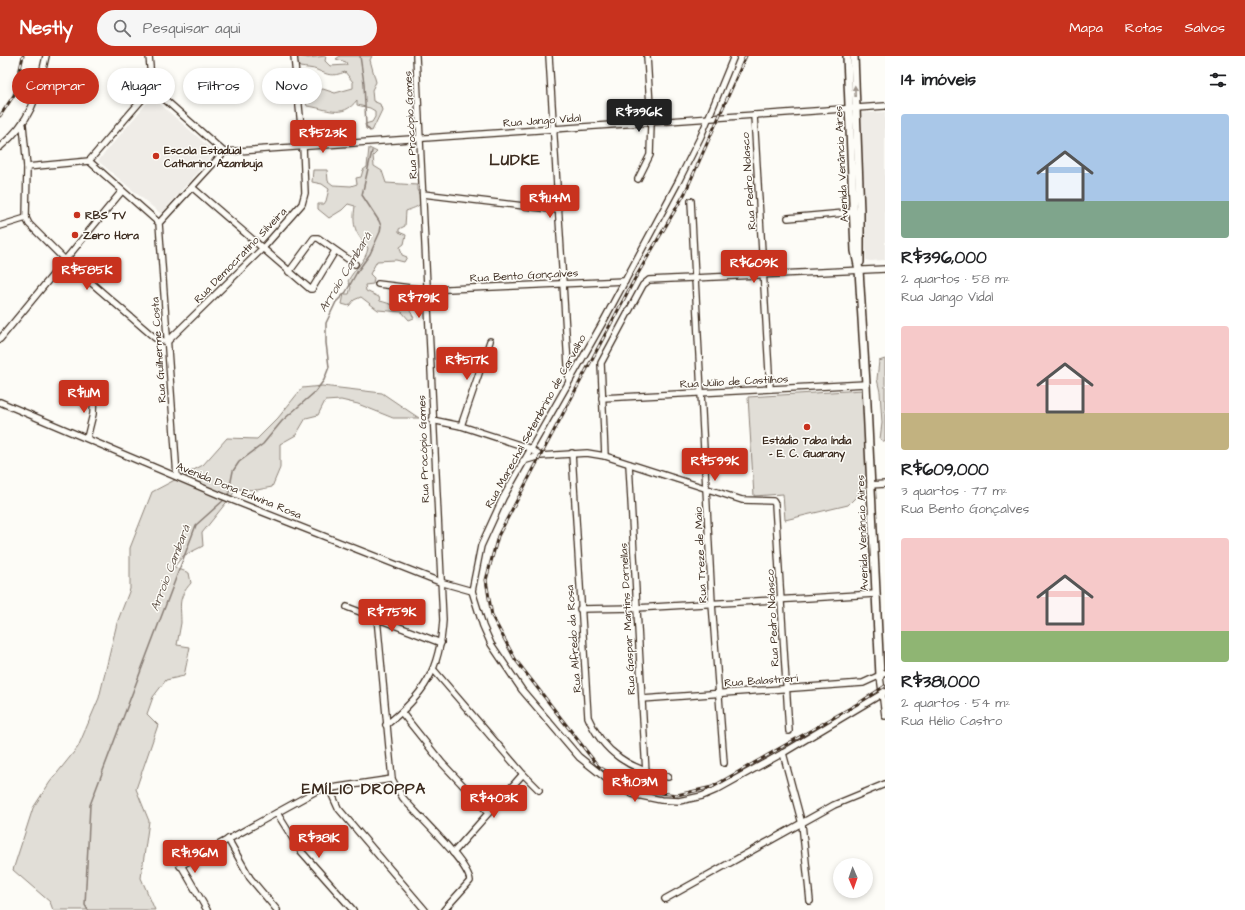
<!DOCTYPE html>
<html lang="pt">
<meta charset="utf-8">
<style>
:root{--surface:#fff;--page:#f6f6f6;--text:#202124;--muted:#757577;--accent:#c8321e}
body{margin:0;font-family:"Architects Daughter",sans-serif;background:var(--page);color:var(--text);height:100vh;display:flex;flex-direction:column;font-size:15px;white-space:nowrap}
*{box-sizing:border-box;margin:0}
p{font-size:13px;color:var(--muted)}
.icon{flex:none;width:22px;height:22px;fill:none;stroke:currentColor;stroke-width:2;stroke-linecap:round;stroke-linejoin:round}
.map{position:relative;flex:1;overflow:hidden}
.side{display:flex;flex-direction:column;background:var(--surface);width:360px}
.side>*{flex:none}
.hud{position:absolute;left:12px;top:12px;width:380px;height:36px;display:flex;gap:8px}
.needle{width:26px;rotate:178deg}
.buttons{position:absolute;left:833px;top:802px;display:grid;gap:8px}
.buttons a{display:grid;place-items:center;width:40px;height:40px;border-radius:50%;background:var(--surface);box-shadow:0 2px 6px #0003;font-size:20px}
.price{position:absolute;translate:-50% -34px;padding:0 9px;border-radius:4px;background:var(--accent);color:#fff;font-size:13px;line-height:26px;filter:drop-shadow(0 1px 2px #0008)}
.price::after{content:'';position:absolute;left:50%;top:24px;width:12px;height:9px;margin-left:-6px;background:inherit;clip-path:polygon(0 0,100% 0,50% 100%)}
.price.selected{background:#222;color:#fff}
ul{padding:0;list-style:none}
li{display:grid;align-content:center;gap:8px;height:212px;padding:0 16px}
li span{display:grid;place-items:center;height:124px;border-radius:4px;color:#555}
li>.icon{margin-inline-start:auto}
span .icon{width:72px;height:72px;fill:#fffc;stroke-width:1}
li b{font-size:17px}
h2{display:flex;justify-content:space-between;align-items:center;height:48px;padding:0 16px;font-size:17px}
.pill{padding:0 14px;border-radius:18px;background:var(--surface);box-shadow:0 2px 6px #0003;font-size:14px;line-height:36px}
.pill.selected{background:var(--accent);color:#fff}
header{display:flex;align-items:center;gap:24px;box-sizing:border-box;height:56px;padding:0 20px;background:var(--accent);color:#fff}
header strong{font-size:19px}
nav{display:flex;gap:22px;margin-inline-start:auto;font-size:14px}
.search{width:280px;height:36px;background:var(--page);display:flex;align-items:center;gap:10px;box-sizing:border-box;padding:0 14px;border-radius:22px;color:var(--muted);font-size:15px}
main{display:flex;flex:1;min-height:0}
.map>svg:first-child{display:block}
.built{fill:#efece7}
.green{fill:#e1ded7;stroke:#8e847a}
.lines{fill:none;stroke-linecap:round;stroke-linejoin:round}
.stream{stroke:#887d74;stroke-width:1.5}
.minor-casing{stroke:#3b2a1e;stroke-width:8}
.major-casing{stroke:#3b2a1e;stroke-width:10}
.minor{stroke:#fdfcf7;stroke-width:5.5}
.major{stroke:#fdfcf7;stroke-width:7}
.rail-casing{stroke:#3b2a1e;stroke-width:3}
.rail{stroke:#fdfcf7;stroke-width:1.5;stroke-dasharray:4.5;stroke-linecap:butt}
.oneway{fill:#9c938a}
.poi-dot{fill:#c8321e;stroke:#fdfcf7;stroke-width:1.5}
.labels{text-anchor:middle;stroke-width:3;stroke-linejoin:round;paint-order:stroke}
.street-label{font-size:11px;fill:#3b2a1e;stroke:#fdfcf7}
.poi-label{font-size:11px;font-weight:bold;fill:#3b2a1e;stroke:#fdfcf7;text-anchor:start}
.water-label{font-size:12px;font-style:italic;fill:#615349;stroke:#fdfcf7}
.district-label{font-size:15px;font-weight:bold;letter-spacing:1px;fill:#3b2a1e;stroke:#fdfcf7}
</style>
<header>
<strong>Nestly</strong>
<div class="search"><svg class="icon" aria-label="search" viewBox="0 0 24 24"><circle cx="10" cy="10" r="6"/><path d="M15 15l6 6"/></svg>Pesquisar aqui</div>
<nav><a>Mapa</a><a>Rotas</a><a>Salvos</a></nav>
</header>
<main>
<div class="map">
<svg width="885" height="854" viewBox="0 0 885 854">
<rect width="100%" height="100%" fill="#fdfcf7"/>
<filter id="ink" filterUnits="userSpaceOnUse"><feTurbulence type="fractalNoise" baseFrequency=".025" numOctaves="2"/><feDisplacementMap in="SourceGraphic" scale="8" xChannelSelector="R" yChannelSelector="G"/><feConvolveMatrix kernelMatrix="1 2 1 2 8 2 1 2 1" color-interpolation-filters="sRGB"/></filter>
<g filter="url(#ink)">
<!-- built -->
<g class="built">
<path d="M152,41L215,96L161,158L98,105Z"/>
<path d="M885,56V204L870,205L866,204L858,57Z"/>
</g>
<!-- green -->
<g class="green">
<path d="M298,0L308,2L326,0L325,5L330,10L347,9L346,6L336,3L340,0H372L370,4L376,26L372,34L373,45L380,48L382,54L372,75L366,73L365,68L372,66L375,61V55L370,52L357,49V44C342,64 326,52 307,50L305,44L318,40L319,34L323,33L335,37L353,32V26L345,16C332,21 328,19 317,14C313,12 305,12 300,11L297,7Z"/>
<path d="M369,92L377,96L373,100L374,110L382,115L386,127L417,129V134C426,149 419,150 406,155L405,170L399,173V176L406,179L404,188L400,191L402,199L407,201L404,206L396,204L377,205L370,218L374,222L373,228L365,229L366,235L379,241L380,245C390,247 399,253 409,253L414,262L409,264L402,256L378,254L361,241L354,244L349,250L342,248L344,238H349L351,231L348,225C354,213 366,205 368,192C355,176 352,171 355,150L348,148L342,154L329,162L318,153V148H324L326,145L329,133L322,128L312,126L313,114H327L328,125L333,129L351,130L357,128L356,122L361,121L363,114L367,111Z"/>
<path d="M885,303V386L880,383L882,367L880,336L877,323L879,305Z"/>
<path d="M322,330L382,337L419,362H393L358,348L341,344L325,345L318,359L306,362L296,379L280,388V412L272,431L257,434L237,433L202,477L203,490L183,500L174,511L189,517L191,527C177,543 181,548 181,567C180,574 178,582 177,589L190,591L184,620L166,624L153,641L147,658L158,669L136,733L149,765L141,822L155,854H53L50,846L13,814L33,752L50,726L78,691L99,642L117,567L130,533V492L152,436L203,409L227,382L257,383L278,362L302,332Z"/>
<path d="M863,334L868,429L848,449L785,464L783,438L754,440L748,341Z"/>
</g>
<g class="lines">
<!-- stream -->
<g class="stream">
<path d="M360,0L364,27L366,70L370,75"/>
<path d="M228,440L233,415L239,406L263,388L282,365L315,336L324,324L329,311L326,287V267L336,246L346,236L357,216L370,198L380,176L381,170L379,165L362,139L372,95"/>
<path d="M88,854L85,849L90,749L196,469L225,443"/>
</g>
<!-- minor casing -->
<g class="minor-casing">
<g id="minor">
<path d="M149,0L152,32"/>
<path d="M549,0L569,325"/>
<path d="M734,0L701,80L677,128L603,266L503,442L481,490L472,535L483,570L491,588L522,634L579,701L617,731L632,738L661,744L679,745L702,740L716,734L783,697L885,636"/>
<path d="M754,59L770,333"/>
<path d="M23,69L27,111L26,162L29,168L65,204L155,282L167,286L263,192L302,148L305,137L303,90L294,0"/>
<path d="M0,91C33,63 37,40 46,0"/>
<path d="M224,96L885,50"/>
<path d="M27,111L89,105"/>
<path d="M638,123L650,99L651,67L647,0"/>
<path d="M193,132L310,233H312L335,195"/>
<path d="M423,138L558,154"/>
<path d="M691,145L712,547L724,707"/>
<path d="M788,162L856,156"/>
<path d="M159,167L224,96L152,32L89,105L159,167L177,420"/>
<path d="M0,170L26,162"/>
<path d="M289,216L314,182H318L355,208"/>
<path d="M378,228L426,234L625,225"/>
<path d="M0,283L122,135"/>
<path d="M602,342L866,328"/>
<path d="M0,346L222,440L440,526L472,535"/>
<path d="M432,364L461,370L529,392L540,400L587,397L605,400L742,444L773,445L775,448L789,675"/>
<path d="M461,370L490,285"/>
<path d="M87,382L93,358L94,336"/>
<path d="M572,397L588,661C603,697 631,714 668,721"/>
<path d="M605,400L601,307L643,229L649,224L885,213"/>
<path d="M523,405L540,400"/>
<path d="M629,408L646,717"/>
<path d="M870,429L885,428"/>
<path d="M347,551L441,587"/>
<path d="M580,553L636,552L875,538"/>
<path d="M377,562L392,723C395,729 399,736 403,742C417,759 469,807 470,825L444,854"/>
<path d="M433,613L523,718L539,734"/>
<path d="M880,620L885,660"/>
<path d="M642,643L863,627L885,617"/>
<path d="M402,657L442,707L488,756"/>
<path d="M386,669C424,639 440,614 443,564L416,0"/>
<path d="M783,697L802,768L810,845"/>
<path d="M329,732L338,752L425,854"/>
<path d="M277,757L300,794L353,854"/>
<path d="M228,783L250,822L277,854"/>
<path d="M170,790L207,854"/>
<path d="M453,797L523,718"/>
<path d="M180,810L318,734L392,723"/>
<path d="M665,843L834,749L885,728"/>
</g>
</g>
<!-- major casing -->
<g class="major-casing">
<g id="major">
<path d="M847,0L855,195L859,214L866,328L880,620"/>
<path d="M854,0L860,156V206"/>
</g>
</g>
<!-- minor -->
<use href="#minor" class="minor"/>
<!-- major -->
<use href="#major" class="major"/>
<!-- rail casing -->
<g class="rail-casing">
<g id="rail">
<path d="M746,0L685,137L633,226L498,480L486,524L492,560L515,603L598,710L637,734L677,739L712,731L859,647L885,630"/>
<path d="M0,60L14,39L23,0"/>
</g>
</g>
<!-- rail -->
<use href="#rail" class="rail"/>
</g>
<!-- one-way arrows -->
<defs><path id="oneway-solid" d="M-6-.8H1V-3.2L6.5 0L1 3.2V.8H-6Z"/></defs>
<use class="oneway" href="#oneway-solid" transform="translate(855 35) rotate(-92)"/>
</g>
<!-- markers -->
<g class="poi-dot">
<circle cx="156" cy="100" r="4"/>
<circle cx="77" cy="159" r="4"/>
<circle cx="75" cy="179" r="4"/>
<circle cx="807" cy="371" r="4"/>
</g>
<g class="labels">
<!-- street labels -->
<g class="street-label">
<text transform="translate(542 64) rotate(-4)" y="4">Rua Jango Vidal</text>
<text transform="translate(410 69) rotate(-93)" y="4">Rua Procópio Gomes</text>
<text transform="translate(841 108) rotate(-93)" y="4">Avenida Venâncio Aires</text>
<text transform="translate(748 125) rotate(-94)" y="4">Rua Pedro Nolasco</text>
<text transform="translate(240 199) rotate(-46)" y="4">Rua Democratino Silveira</text>
<text transform="translate(524 219) rotate(-3)" y="4">Rua Bento Gonçalves</text>
<text transform="translate(158 294) rotate(-94)" y="4">Rua Guilherme Costa</text>
<text transform="translate(734 325) rotate(-3)" y="4">Rua Júlio de Castilhos</text>
<text transform="translate(535 365) rotate(-61)" y="4">Rua Marechal Setembrino de Carvalho</text>
<text transform="translate(423 393) rotate(-92)" y="4">Rua Procópio Gomes</text>
<text transform="translate(239 434) rotate(22)" y="4">Avenida Dona Edwina Rosa</text>
<text transform="translate(862 477) rotate(-92)" y="4">Avenida Venâncio Aires</text>
<text transform="translate(700 499) rotate(-93)" y="4">Rua Treze de Maio</text>
<text transform="translate(772 562) rotate(-93)" y="4">Rua Pedro Nolasco</text>
<text transform="translate(627 563) rotate(-93)" y="4">Rua Gaspar Martins Dornellas</text>
<text transform="translate(573 583) rotate(-94)" y="4">Rua Alfredo da Rosa</text>
<text transform="translate(761 624) rotate(-4)" y="4">Rua Balastreri</text>
</g>
<!-- poi labels -->
<g class="poi-label">
<text x="164" y="98">Escola Estadual<tspan x="164" dy="13">Catharino Azambuja</tspan></text>
<text x="85" y="163">RBS TV</text>
<text x="83" y="183">Zero Hora</text>
<text x="807" y="388" text-anchor="middle">Estádio Taba Índia<tspan x="807" dy="13">- E. C. Guarany</tspan></text>
</g>
<!-- water labels -->
<g class="water-label">
<text transform="translate(345 216) rotate(-59)" y="4">Arroio Cambará</text>
<text transform="translate(170 512) rotate(-69)" y="4">Arroio Cambará</text>
</g>
<!-- district labels -->
<g class="district-label">
<text x="515" y="109">LUDKE</text>
<text x="364" y="738">EMÍLIO DROPPA</text>
</g>
</g>
</svg>
<div class="buttons">
<a><svg class="needle" viewBox="-14 -14 28 28"><path d="M0-13l5 13h-10z" fill="#e53935"/><path d="M0 13l5-13h-10z" fill="#757577"/></svg></a>
</div>
<b class="price selected" style="left:639px;top:77px">R$396K</b>
<b class="price" style="left:323px;top:98px">R$523K</b>
<b class="price" style="left:550px;top:163px">R$1.14M</b>
<b class="price" style="left:754px;top:228px">R$609K</b>
<b class="price" style="left:87px;top:235px">R$585K</b>
<b class="price" style="left:419px;top:263px">R$791K</b>
<b class="price" style="left:467px;top:325px">R$517K</b>
<b class="price" style="left:84px;top:358px">R$1.1M</b>
<b class="price" style="left:715px;top:426px">R$599K</b>
<b class="price" style="left:392px;top:577px">R$759K</b>
<b class="price" style="left:635px;top:747px">R$1.03M</b>
<b class="price" style="left:494px;top:763px">R$403K</b>
<b class="price" style="left:319px;top:803px">R$381K</b>
<b class="price" style="left:195px;top:818px">R$1.96M</b>
<div class="hud">
<a class="pill selected">Comprar</a>
<a class="pill">Alugar</a>
<a class="pill">Filtros</a>
<a class="pill">Novo</a>
</div>
</div>
<section class="side">
<h2>14 imóveis<svg class="icon" aria-label="filters" viewBox="0 0 24 24"><path d="M4 7h16M4 17h16"/><circle cx="9" cy="7" r="2"/><circle cx="15" cy="17" r="2"/></svg></h2>
<ul>
<li><span style="background:linear-gradient(#a9c7e8 70%,#7fa58c 0)"><svg class="icon" aria-label="home" viewBox="0 0 24 24"><path d="M3 11l9-7 9 7M6 9v11h12V9"/></svg></span><div><b>R$396,000</b><p>2 quartos · 58 m²</p><p>Rua Jango Vidal</p></div></li>
<li><span style="background:linear-gradient(#f6c9c9 70%,#c2b280 0)"><svg class="icon" aria-label="home" viewBox="0 0 24 24"><path d="M3 11l9-7 9 7M6 9v11h12V9"/></svg></span><div><b>R$609,000</b><p>3 quartos · 77 m²</p><p>Rua Bento Gonçalves</p></div></li>
<li><span style="background:linear-gradient(#f6c9c9 75%,#8fb573 0)"><svg class="icon" aria-label="home" viewBox="0 0 24 24"><path d="M3 11l9-7 9 7M6 9v11h12V9"/></svg></span><div><b>R$381,000</b><p>2 quartos · 54 m²</p><p>Rua Hélio Castro</p></div></li>
</ul>
</section>
</main>
